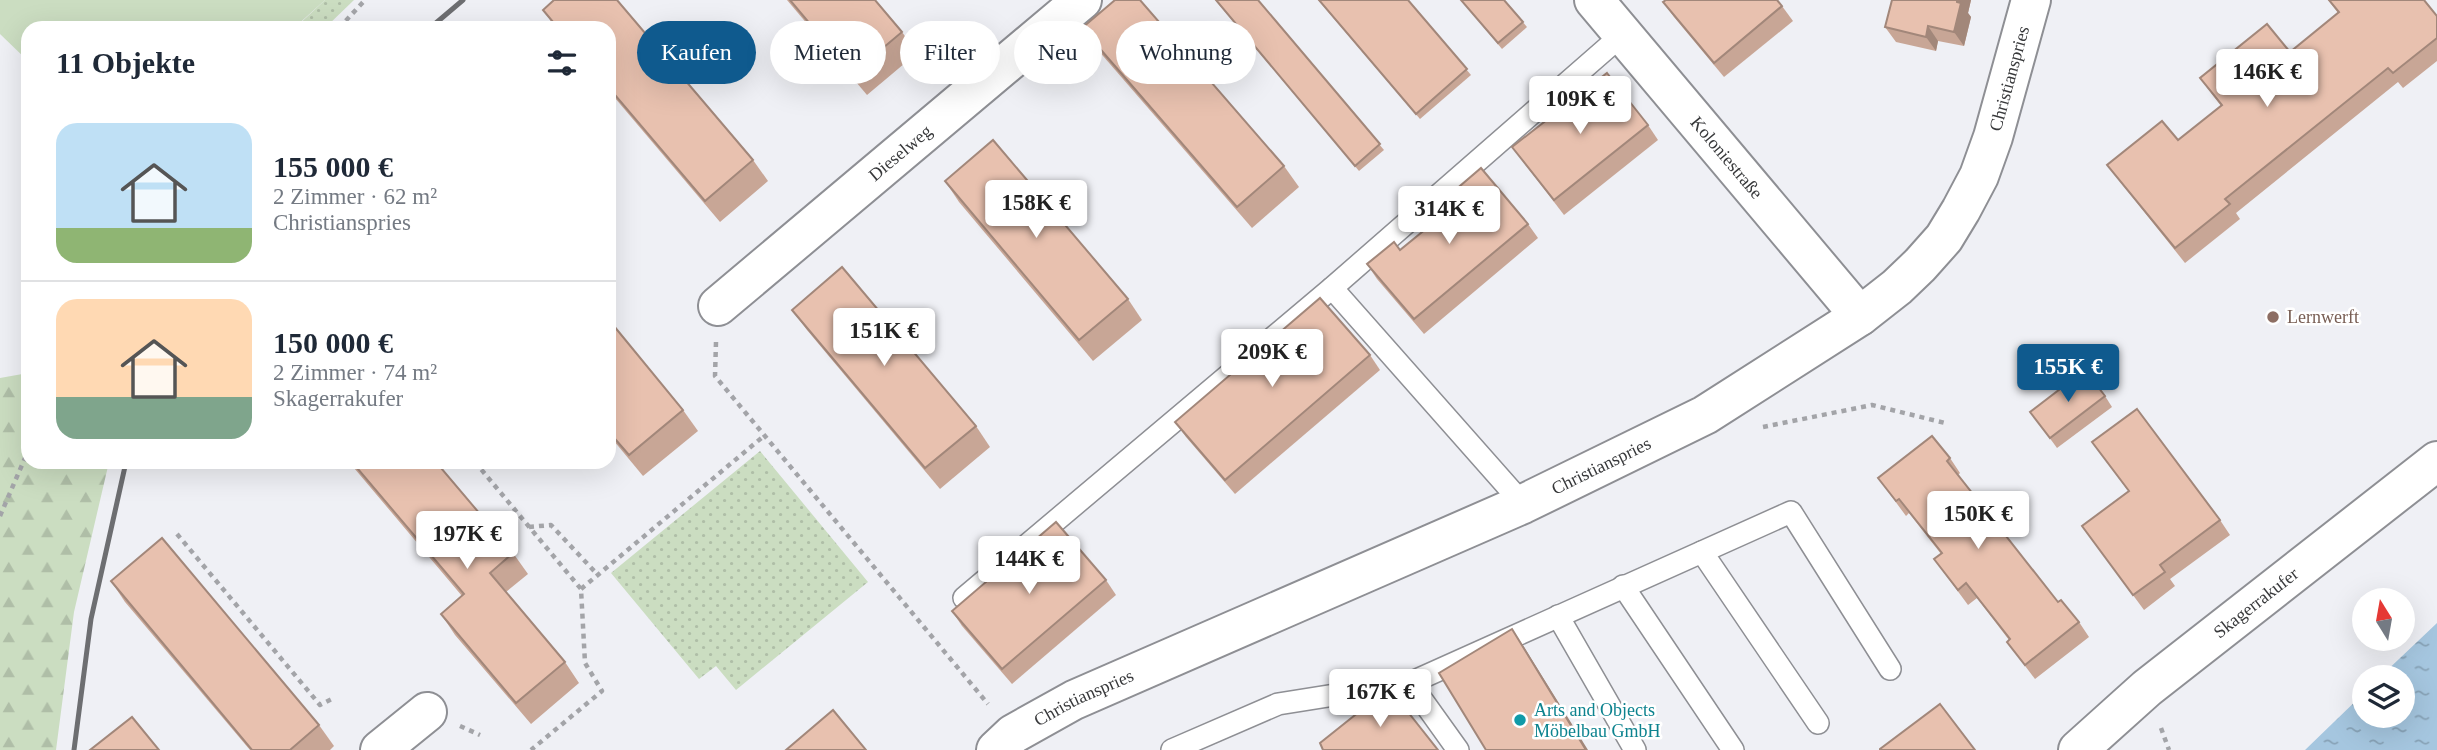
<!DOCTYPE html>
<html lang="de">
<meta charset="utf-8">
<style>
:root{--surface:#fff;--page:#f6f6f7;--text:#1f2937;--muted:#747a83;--line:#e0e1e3;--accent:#0f5a8e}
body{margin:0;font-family:"Times New Roman",serif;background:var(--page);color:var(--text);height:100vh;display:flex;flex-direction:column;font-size:26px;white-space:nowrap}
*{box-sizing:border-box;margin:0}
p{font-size:23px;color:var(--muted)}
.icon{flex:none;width:38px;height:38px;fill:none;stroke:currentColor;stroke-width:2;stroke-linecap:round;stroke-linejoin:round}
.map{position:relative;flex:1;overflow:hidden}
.sheet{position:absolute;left:21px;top:21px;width:595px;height:448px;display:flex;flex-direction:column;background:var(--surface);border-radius:21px;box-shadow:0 7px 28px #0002}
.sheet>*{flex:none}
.guide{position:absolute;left:637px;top:21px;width:665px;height:63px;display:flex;gap:14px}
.needle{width:46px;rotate:349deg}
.buttons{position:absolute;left:2352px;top:588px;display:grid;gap:14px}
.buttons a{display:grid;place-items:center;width:63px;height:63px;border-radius:50%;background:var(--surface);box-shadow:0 7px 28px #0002;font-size:35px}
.price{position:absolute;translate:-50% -60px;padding:0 16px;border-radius:7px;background:#fff;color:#222;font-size:23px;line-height:46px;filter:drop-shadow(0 2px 4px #0008)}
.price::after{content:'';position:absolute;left:50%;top:42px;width:21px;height:16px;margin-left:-10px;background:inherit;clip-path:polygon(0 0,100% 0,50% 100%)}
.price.active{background:var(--accent);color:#fff}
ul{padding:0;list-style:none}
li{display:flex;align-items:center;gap:21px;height:175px;padding:0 35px}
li+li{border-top:2px solid var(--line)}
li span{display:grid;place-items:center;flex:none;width:196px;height:140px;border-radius:21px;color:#555}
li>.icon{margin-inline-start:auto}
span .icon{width:84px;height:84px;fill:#fffc;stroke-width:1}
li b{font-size:30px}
h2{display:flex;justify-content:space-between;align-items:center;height:84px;padding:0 35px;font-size:30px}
.chip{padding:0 24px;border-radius:32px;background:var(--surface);box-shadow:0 7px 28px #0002;font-size:24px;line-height:63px}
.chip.active{background:var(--accent);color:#fff}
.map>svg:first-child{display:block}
.green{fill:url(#green-dots)}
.forest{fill:url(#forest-firs)}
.pitch{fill:#cbddc1}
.water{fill:url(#water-ripples)}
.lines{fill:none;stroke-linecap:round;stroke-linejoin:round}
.service-casing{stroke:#8e8f94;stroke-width:24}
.minor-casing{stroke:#8e8f94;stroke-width:42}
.tertiary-casing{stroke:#8e8f94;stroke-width:42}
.path{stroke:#a3a4a8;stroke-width:4.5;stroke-dasharray:5 5;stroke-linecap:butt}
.service{stroke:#fff;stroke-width:21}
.minor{stroke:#fff;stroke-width:38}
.tertiary{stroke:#fff;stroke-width:38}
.rail{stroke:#6d6e71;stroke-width:5}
.wall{fill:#c8a696}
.shaded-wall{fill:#a2877a}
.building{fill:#e8c1af;stroke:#a2877a;stroke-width:2}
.education-dot{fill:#8d6e63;stroke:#fff;stroke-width:2.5}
.culture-dot{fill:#0f9aa8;stroke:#fff;stroke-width:2.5}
.labels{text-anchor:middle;stroke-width:5;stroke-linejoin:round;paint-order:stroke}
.street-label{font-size:18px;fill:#38393b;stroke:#fff}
.education-label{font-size:18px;fill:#785e54;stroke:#fff;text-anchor:start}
.culture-label{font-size:18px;fill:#0d838f;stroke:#fff;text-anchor:start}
</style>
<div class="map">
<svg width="2437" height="750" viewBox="0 0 2437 750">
<defs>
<pattern id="green-dots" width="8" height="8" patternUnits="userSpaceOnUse" patternTransform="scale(1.75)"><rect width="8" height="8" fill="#cbddc1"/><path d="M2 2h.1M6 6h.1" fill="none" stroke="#afbea7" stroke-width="1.8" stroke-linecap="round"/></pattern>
<pattern id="forest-firs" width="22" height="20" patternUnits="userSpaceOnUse" patternTransform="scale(1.75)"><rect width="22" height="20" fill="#cbddc1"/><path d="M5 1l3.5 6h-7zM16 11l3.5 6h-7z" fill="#afbea7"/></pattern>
<pattern id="water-ripples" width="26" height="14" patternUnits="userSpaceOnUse" patternTransform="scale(1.75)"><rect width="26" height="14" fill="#a5c6df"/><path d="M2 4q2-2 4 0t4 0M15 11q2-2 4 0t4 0" fill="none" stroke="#87a2b6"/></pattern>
</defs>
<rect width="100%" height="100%" fill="#eff0f5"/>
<!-- green -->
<g class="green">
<path d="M325,0H354L325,28H295Z"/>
<path d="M760,451L868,582L736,690L716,666L699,679L611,573Z"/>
</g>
<!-- forest -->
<path class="forest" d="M28,373V462H109L74,612L56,750H0V378Z"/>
<!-- pitch -->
<path class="pitch" d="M0,0H325L294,28H28V61L0,34Z"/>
<!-- water -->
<path class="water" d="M2437,623V750H2305L2364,693V716H2403V677H2380Z"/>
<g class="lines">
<!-- service casing -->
<g class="service-casing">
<g id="service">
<path d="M1332,288L1523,504"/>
<path d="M1702,552L1818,723"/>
<path d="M1623,586L1733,750"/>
<path d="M964,598L1332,288L1623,34"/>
<path d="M1558,616L1635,750"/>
<path d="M1401,690L1410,683L1458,750"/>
<path d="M1172,750L1278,704L1410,683L1791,512L1890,669"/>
</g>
</g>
<!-- minor casing -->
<g class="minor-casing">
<g id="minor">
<path id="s1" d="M1594,0L1860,316"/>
<path id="s2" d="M718,306L1082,0"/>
<path d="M380,750L427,712"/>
<path id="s3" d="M2078,750L2147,688L2437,461"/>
</g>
</g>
<!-- tertiary casing -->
<g class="tertiary-casing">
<g id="tertiary">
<path id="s4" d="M996,750L1013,734L1074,700L1523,504L1705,415L1860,316L1897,287L1920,265L1944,238L1961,210L1979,176L1993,137L2031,0"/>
</g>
</g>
<!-- path -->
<g class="path">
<path d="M339,28L365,0"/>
<path d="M716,342L715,376L988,704"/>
<path d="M1763,427L1872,405L1945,423"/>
<path d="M475,462L581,589L585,663L602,691L531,750"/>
<path d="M0,516L28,451"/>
<path d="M529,527L551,525L597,574"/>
<path d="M177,534L320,705L332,699"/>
<path d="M581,589L765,435"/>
<path d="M460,726L480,735"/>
<path d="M2161,728L2169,750"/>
</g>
<!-- service -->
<use href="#service" class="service"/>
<!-- minor -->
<use href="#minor" class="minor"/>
<!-- tertiary -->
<use href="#tertiary" class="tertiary"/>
<!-- rail -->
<g class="rail">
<path d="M430,28L463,0"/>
<path d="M74,750L91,619L126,462"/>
</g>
</g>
<!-- wall -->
<g class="wall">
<path d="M554,0H617L753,160L768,181L720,222L609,91V28H556L543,10Z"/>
<path d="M787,0H875L902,32L917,53L867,95Z"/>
<path d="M1215,0H1258L1384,150L1359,171Z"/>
<path d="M1318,0H1408L1471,75L1420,119Z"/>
<path d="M1461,0H1504L1527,27L1502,49Z"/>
<path d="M1892,0H1971L1968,13L1971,17L1964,46L1938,41L1936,51L1896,42L1885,27Z"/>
<path d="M2328,0H2424L2437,16V61L2403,88L2398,82L2236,213L2240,219L2185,263L2118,179L2107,165L2178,140L2221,106L2200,78L2290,52L2338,13Z"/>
<path d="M1663,2L1782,6L1793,21L1724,77L1674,17Z"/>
<path d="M1082,28L1284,166L1299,187L1252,228L1097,49Z"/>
<path d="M1648,125L1658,140L1564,215L1512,147Z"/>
<path d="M945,181L1128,299L1142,320L1093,361L959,202Z"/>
<path d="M1453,192L1528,224L1538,238L1424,334L1377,279L1367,264L1400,250L1459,201Z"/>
<path d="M792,310L976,426L990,447L940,489L807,330Z"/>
<path d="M609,320L683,410L698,431L643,476L609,435Z"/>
<path d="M1370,355L1380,370L1235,494L1186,437L1175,422Z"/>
<path d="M2105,396L2112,407L2057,448L2038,422Z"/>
<path d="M2092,442L2220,520L2230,535L2170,579L2175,586L2144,610L2082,526L2129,492Z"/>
<path d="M1950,458L1960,473L1958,475L2058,602L2079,622L2089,637L2035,679L2007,642L2009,640L1977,598L1968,605L1934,559L1941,554L1909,513L1906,516L1878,478Z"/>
<path d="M349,462H436L513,553L528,574L506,592L565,662L579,683L531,724L455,635L441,614L462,596Z"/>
<path d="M1106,580L1116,595L1012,684L962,626L952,611Z"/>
<path d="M111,581L319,725L334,746L330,750H250L125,602Z"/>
</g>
<!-- shaded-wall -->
<g class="shaded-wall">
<path d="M1957,0H1971L1968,13L1971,17L1964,46L1954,32Z"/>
<path d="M1928,26L1938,41L1936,51L1926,37Z"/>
<path d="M1512,629L1524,647L1588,750H1586Z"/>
</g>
<!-- building -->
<g class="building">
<path d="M554,0H617L753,160L705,201L609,88V28H558L543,10Z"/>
<path d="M790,0H875L902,32L852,74Z"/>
<path d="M1115,0H1140L1284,166L1237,207L1082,28Z"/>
<path d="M1216,0H1258L1380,144L1355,166Z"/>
<path d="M1319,0H1408L1467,69L1416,114Z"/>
<path d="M1461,0H1504L1523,22L1498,43Z"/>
<path d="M1666,0H1777L1782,6L1714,63L1663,2Z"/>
<path d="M1892,0H1957V2L1961,3L1954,32L1928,26L1926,37L1885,27Z"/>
<path d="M2329,0H2424L2437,16V38L2393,73L2388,68L2225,199L2230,204L2175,248L2107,165L2162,121L2178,140L2222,105L2200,78L2267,24L2290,52L2339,12Z"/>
<path d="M1607,73L1648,125L1554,200L1512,147Z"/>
<path d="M993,140L1128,299L1079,340L945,181Z"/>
<path d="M1481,168L1528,224L1414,319L1367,264L1394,242L1400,250L1460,201L1453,192Z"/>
<path d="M842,267L976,426L925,468L792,310Z"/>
<path d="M1320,298L1370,355L1225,480L1175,422Z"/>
<path d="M609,320L683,410L629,455L609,432Z"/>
<path d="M2085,370L2105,396L2050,438L2030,412Z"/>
<path d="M2137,409L2220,520L2160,565L2165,572L2133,595L2082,526L2129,491L2092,442Z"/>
<path d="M1932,436L1950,458L1947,461L2058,602L2061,600L2079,622L2025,665L2007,642L2010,639L1966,583L1958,590L1934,559L1942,553L1899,499L1896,501L1878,478Z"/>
<path d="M352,462H436L513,553L490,573L565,662L516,703L441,614L464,594Z"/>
<path d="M1056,522L1106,580L1002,669L952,611Z"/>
<path d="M162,538L319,725L290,750H252L111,581Z"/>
<path d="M1512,629L1586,750H1486L1439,673Z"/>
<path d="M1389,688L1438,750H1323L1320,743Z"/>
<path d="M1940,704L1975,750H1880V749Z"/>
<path d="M833,710L866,750H786Z"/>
<path d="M132,717L159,750H90Z"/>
</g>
<!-- markers -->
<circle class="education-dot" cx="2273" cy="317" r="7"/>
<circle class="culture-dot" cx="1520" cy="720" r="7"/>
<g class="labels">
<!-- street labels -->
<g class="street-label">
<text dy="6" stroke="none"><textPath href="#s4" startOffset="1258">Christianspries</textPath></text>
<text dy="6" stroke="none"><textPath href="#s2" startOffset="238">Dieselweg</textPath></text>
<text dy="6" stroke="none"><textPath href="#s1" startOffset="206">Koloniestraße</textPath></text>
<text dy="6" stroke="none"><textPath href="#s4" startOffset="670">Christianspries</textPath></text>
<text dy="6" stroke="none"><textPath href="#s3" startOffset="231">Skagerrakufer</textPath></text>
<text dy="6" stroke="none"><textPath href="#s4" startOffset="103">Christianspries</textPath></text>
</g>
<!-- education labels -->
<g class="education-label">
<text x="2287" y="323">Lernwerft</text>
</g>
<!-- culture labels -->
<g class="culture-label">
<text x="1534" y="716">Arts and Objects<tspan x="1534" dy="21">Möbelbau GmbH</tspan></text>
</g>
</g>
</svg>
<div class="buttons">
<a><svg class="needle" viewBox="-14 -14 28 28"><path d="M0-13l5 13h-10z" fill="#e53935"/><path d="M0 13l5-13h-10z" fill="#747a83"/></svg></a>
<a><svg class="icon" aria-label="layers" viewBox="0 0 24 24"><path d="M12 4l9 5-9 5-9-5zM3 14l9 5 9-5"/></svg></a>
</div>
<b class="price" style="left:2267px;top:109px">146K €</b>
<b class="price" style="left:1580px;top:136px">109K €</b>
<b class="price" style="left:1036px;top:240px">158K €</b>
<b class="price" style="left:1449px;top:246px">314K €</b>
<b class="price" style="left:884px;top:368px">151K €</b>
<b class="price" style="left:1272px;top:389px">209K €</b>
<b class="price active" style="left:2068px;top:404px">155K €</b>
<b class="price" style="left:1978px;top:551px">150K €</b>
<b class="price" style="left:467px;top:571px">197K €</b>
<b class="price" style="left:1029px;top:596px">144K €</b>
<b class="price" style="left:1380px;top:729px">167K €</b>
<div class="guide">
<a class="chip active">Kaufen</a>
<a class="chip">Mieten</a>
<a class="chip">Filter</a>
<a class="chip">Neu</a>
<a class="chip">Wohnung</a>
</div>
<section class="sheet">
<h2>11 Objekte<svg class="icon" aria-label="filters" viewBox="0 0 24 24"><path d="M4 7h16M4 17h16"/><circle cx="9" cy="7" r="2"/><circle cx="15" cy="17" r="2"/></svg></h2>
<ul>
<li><span style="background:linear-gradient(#bfe0f5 75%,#8fb573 0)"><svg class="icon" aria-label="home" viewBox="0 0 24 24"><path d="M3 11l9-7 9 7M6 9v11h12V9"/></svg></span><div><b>155 000 €</b><p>2 Zimmer · 62 m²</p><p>Christianspries</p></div></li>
<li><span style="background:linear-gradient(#ffd9b3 70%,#7fa58c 0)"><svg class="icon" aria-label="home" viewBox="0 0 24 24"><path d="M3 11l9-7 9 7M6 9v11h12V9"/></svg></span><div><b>150 000 €</b><p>2 Zimmer · 74 m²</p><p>Skagerrakufer</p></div></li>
</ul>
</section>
</div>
